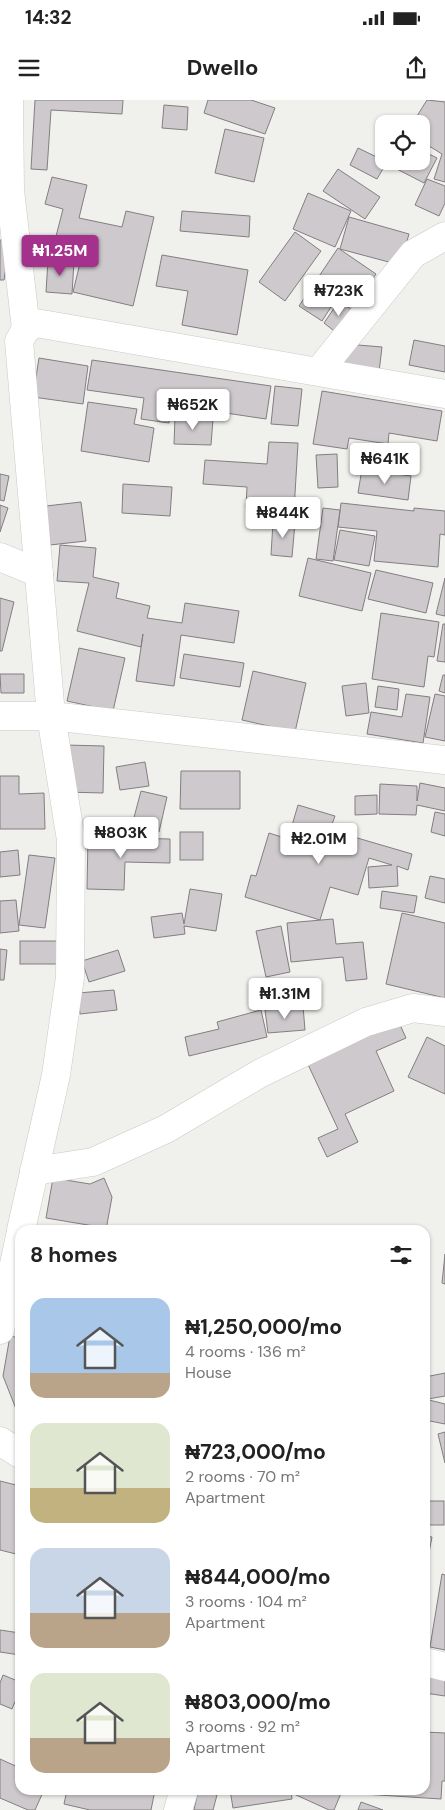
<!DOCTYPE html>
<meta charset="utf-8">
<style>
:root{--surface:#fff;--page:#f6f6f6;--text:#222;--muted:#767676;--accent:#a4328d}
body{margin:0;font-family:"DM Sans",sans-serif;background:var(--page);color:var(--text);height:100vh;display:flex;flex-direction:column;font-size:19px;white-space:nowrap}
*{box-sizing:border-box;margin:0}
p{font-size:16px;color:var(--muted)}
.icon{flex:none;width:28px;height:28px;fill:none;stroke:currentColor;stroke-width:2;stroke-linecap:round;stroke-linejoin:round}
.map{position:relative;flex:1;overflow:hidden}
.drawer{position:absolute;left:15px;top:1125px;width:415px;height:570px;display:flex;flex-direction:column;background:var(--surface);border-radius:15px;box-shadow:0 1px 4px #0004}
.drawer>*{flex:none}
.buttons{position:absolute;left:375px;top:15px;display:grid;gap:10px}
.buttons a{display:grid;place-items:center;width:55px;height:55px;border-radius:10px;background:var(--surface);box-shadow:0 1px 4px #0004;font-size:25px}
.price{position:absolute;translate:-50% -42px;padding:0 11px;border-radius:5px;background:#fff;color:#222;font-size:16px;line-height:32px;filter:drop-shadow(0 1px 2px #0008)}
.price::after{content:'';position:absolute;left:50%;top:30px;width:15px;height:11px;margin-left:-8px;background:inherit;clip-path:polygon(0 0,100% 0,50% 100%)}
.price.active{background:var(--accent);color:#fff}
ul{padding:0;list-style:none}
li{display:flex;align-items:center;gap:15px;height:125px;padding:0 15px}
li span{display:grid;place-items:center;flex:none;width:140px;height:100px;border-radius:15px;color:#555}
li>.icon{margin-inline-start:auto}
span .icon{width:60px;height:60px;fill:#fffc;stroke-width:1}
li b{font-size:21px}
h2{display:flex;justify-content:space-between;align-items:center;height:60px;padding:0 15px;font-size:21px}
.status{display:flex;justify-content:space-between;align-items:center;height:35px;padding:0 25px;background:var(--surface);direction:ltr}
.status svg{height:14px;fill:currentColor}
header{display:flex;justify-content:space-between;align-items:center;height:65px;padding:0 15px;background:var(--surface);font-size:22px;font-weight:700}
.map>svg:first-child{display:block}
.building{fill:#cdc9cc;stroke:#827e81}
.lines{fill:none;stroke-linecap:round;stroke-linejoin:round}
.minor-casing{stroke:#c9cac6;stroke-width:29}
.minor{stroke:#fff;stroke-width:28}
</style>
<div class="status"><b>14:32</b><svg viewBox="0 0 49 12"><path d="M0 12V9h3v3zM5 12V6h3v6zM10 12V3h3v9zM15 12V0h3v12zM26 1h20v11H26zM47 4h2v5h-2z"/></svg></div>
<header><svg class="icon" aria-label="menu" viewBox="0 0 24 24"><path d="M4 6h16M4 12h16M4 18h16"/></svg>Dwello<svg class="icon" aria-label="share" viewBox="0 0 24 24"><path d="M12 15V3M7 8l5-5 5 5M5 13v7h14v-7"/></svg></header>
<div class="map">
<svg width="445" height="1710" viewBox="0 0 445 1710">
<rect width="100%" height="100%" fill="#f0f1ed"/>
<!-- building -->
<g class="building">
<path d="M35,0H123L122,14L51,10L47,70L31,69Z"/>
<path d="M208,0H251L275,8L265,34L204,13Z"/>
<path d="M427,0L445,2V82L434,79L442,54L421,41V24H412Z"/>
<path d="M164,5L188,7L187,30L162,28Z"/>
<path d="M225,29L264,38L254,82L215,73Z"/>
<path d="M358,48L387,62L377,79L350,65Z"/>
<path d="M421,50L437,58L424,83L387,64L389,61H421Z"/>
<path d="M338,69L380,97L365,119L323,91Z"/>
<path d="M52,77L87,85L79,118L122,127L126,111L154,117L133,206L73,192L81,159L52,152L63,109L45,104Z"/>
<path d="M427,79L445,86V103L439,116L415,105Z"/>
<path d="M308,93L351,111L335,147L293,129Z"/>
<path d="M182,111L250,116L249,137L180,131Z"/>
<path d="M349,117L409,134L400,165L340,149Z"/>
<path d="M295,132L321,151L285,201L259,182Z"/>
<path d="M0,140L10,141L4,180H0Z"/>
<path d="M338,148L376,174L353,207L338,196L322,221L299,206Z"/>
<path d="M162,155L248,170L237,235L182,225L188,191L156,186Z"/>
<path d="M48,160L74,161L72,194L46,192Z"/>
<path d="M339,201L355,212L338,234L324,223Z"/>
<path d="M414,240L445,246V272L409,265Z"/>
<path d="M346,244L382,247L379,272L344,269Z"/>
<path d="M39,258L88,266L83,304L33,297Z"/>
<path d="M92,260L271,286L266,319L172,305L169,323L141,319L144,298L87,290Z"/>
<path d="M275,286L302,289L298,326L271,324Z"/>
<path d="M322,291L442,311L437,341L389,333L388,344L349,338L347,349L313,344Z"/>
<path d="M88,302L137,309L134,324L154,328L149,362L81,351Z"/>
<path d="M175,317L213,319L211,345L174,344Z"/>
<path d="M269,342L298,343L294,411L246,408L247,387L203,384L205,360L267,364Z"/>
<path d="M337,354L338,387L318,388L316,355Z"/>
<path d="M362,369L411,376L408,400L358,393Z"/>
<path d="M0,374L9,376L4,401L0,400Z"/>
<path d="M123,384L172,387L170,416L122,413Z"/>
<path d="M81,402L86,441L50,445L46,406Z"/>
<path d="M341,403L414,411V408L445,411V435L440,434L438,467L374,461L377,431L338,427Z"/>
<path d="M0,405L8,408L0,432Z"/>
<path d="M323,408L340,410L333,461L316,459Z"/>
<path d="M273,422L295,423L292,457L271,455Z"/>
<path d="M340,430L375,436L369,466L334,460Z"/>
<path d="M60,445L96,448L93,477L119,483L116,498L150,506L147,518L182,523L185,503L239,511L234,543L181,535L174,586L136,581L143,534L141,547L77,531L89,483L57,481Z"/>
<path d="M308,458L371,473L362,511L299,496Z"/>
<path d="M376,470L433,483L426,513L368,499Z"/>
<path d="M445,478V516L436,514Z"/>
<path d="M0,498L14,502L2,551H0Z"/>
<path d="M381,513L439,522L434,557L428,556L424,587L372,579Z"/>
<path d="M443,524H445V562L437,561Z"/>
<path d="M79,548L125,558L113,611L67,601Z"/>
<path d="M184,554L244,563L240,587L180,578Z"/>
<path d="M253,571L306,583L295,632L242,620Z"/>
<path d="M0,574H24V593H1Z"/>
<path d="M443,575H445V593L439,591Z"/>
<path d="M366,583L369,613L346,616L342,586Z"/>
<path d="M378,586L399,589L397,610L375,607Z"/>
<path d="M406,594L430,597L423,643L367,634L371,612L402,617Z"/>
<path d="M435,594L445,596V641L425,637Z"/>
<path d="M66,645L104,646L103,693L65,692Z"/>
<path d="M145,662L149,686L120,690L116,667Z"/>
<path d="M181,671H240V709H180Z"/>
<path d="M0,676H19V694L44,693L45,729H0Z"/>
<path d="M420,683L445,688V711L417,705L416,715L379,714L380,684L417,686V701Z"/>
<path d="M141,691L167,697L159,732L132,725Z"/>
<path d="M377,695V714L355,715V696Z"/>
<path d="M298,705L335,716L330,730L412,754L408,770L397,766L398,786L369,788L368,767L392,765L369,758L358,795L330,787L320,820L245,797L251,775L256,776L269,733L288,739Z"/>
<path d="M435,712L445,714V736L431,732Z"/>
<rect x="180" y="732" width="23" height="28"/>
<path d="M88,737L170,739V763L125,762L124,790L87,789Z"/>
<path d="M18,750L20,775L0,777V752Z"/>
<path d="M29,755L55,758L45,828L19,825Z"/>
<path d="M430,776L445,779V803L425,798Z"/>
<path d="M190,789L222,794L216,831L184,826L185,834L154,838L151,817L182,813L184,824Z"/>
<path d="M382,791L417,796L414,813L380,808Z"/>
<path d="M16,800L19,831L0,833V801Z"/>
<path d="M402,813L445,823V898L386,884Z"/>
<path d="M333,819L336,844L363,842L367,879L346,881L343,857L291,862L287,823Z"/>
<path d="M281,826L290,872L266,877L256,831Z"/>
<rect x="20" y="841" width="39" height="23"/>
<path d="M0,849L7,850L4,880H0Z"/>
<path d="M118,850L125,871L89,882L82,861Z"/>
<path d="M114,890L117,910L80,914L78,893Z"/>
<path d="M303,906L305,930L268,933L265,910Z"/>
<path d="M261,910L267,937L189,956L185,937L219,929L217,922Z"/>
<path d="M396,916L406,938L376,951L394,991L345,1014L358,1042L327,1057L318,1038L338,1029L305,958Z"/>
<path d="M427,937L445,946V994L408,977Z"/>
<path d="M53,1078L90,1084L104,1078L112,1097L106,1130H101L106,1128L46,1118Z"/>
<path d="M126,1126L143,1130H125Z"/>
<path d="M445,1154V1184L442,1183Z"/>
<path d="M10,1236L20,1238V1319L3,1276Z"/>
<path d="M445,1273V1296L428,1299L425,1277Z"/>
<path d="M425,1299L445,1304V1324L425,1320Z"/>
<path d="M445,1332V1363L438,1334Z"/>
<path d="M0,1381L20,1386V1455L0,1450Z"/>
<rect x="425" y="1401" width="19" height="24"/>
<path d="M425,1436L432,1437L425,1473Z"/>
<path d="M442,1474L445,1475V1550L430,1547Z"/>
<path d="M0,1530L20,1533V1555L0,1552Z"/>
<path d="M425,1572L445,1575V1596L425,1593Z"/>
<path d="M3,1575L20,1582V1590L12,1609L0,1604V1583Z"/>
<path d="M425,1632L445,1633V1681H442L441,1699L363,1694V1690H425Z"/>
<path d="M0,1659L20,1668V1690H44L35,1710H28L0,1698Z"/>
<path d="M67,1690H155L151,1710H90L64,1704Z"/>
<path d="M230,1690H291L292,1699L233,1708Z"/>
<path d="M296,1690H341L342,1691L334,1710H329L294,1694Z"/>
<path d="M198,1691L217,1695L213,1710H194Z"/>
<path d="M361,1702L383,1710H358Z"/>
</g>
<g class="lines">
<!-- minor casing -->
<g class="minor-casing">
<g id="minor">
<path d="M9,0L10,90L26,229"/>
<path d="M319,271L413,154L445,136"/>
<path d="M0,457L39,473"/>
<path d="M0,616H51L445,660"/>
<path d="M34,1071L93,1062L166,1029L259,974L366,922L413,908L445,912"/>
<path d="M21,1130L56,975L70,877L71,740L51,616L19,241L26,229L36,223L445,294"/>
<path d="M0,1230L20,1136"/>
<path d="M0,1341L20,1354"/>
<path d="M425,1562L445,1567"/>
<path d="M178,1710L184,1690"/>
</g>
</g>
<!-- minor -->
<use href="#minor" class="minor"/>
</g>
</svg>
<div class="buttons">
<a><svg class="icon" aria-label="locate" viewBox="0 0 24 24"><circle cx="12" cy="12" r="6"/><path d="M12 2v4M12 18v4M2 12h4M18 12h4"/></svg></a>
</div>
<b class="price active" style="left:60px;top:177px">₦1.25M</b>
<b class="price" style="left:339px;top:217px">₦723K</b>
<b class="price" style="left:193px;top:331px">₦652K</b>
<b class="price" style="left:385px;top:385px">₦641K</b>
<b class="price" style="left:283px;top:439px">₦844K</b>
<b class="price" style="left:121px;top:759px">₦803K</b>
<b class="price" style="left:319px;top:765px">₦2.01M</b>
<b class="price" style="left:285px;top:920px">₦1.31M</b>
<section class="drawer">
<h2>8 homes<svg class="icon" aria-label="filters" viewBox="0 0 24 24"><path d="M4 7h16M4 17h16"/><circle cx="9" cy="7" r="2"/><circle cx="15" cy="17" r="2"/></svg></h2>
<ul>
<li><span style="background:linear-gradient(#a9c7e8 75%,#b9a48a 0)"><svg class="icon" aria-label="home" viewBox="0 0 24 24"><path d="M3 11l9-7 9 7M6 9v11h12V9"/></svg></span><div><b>₦1,250,000/mo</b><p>4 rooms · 136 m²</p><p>House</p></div></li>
<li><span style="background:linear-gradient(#dfe7d0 65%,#c2b280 0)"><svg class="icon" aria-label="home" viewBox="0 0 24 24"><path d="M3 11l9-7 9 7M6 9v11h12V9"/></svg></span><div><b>₦723,000/mo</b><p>2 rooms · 70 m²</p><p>Apartment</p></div></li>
<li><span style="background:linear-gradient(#c9d6e8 65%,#b9a48a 0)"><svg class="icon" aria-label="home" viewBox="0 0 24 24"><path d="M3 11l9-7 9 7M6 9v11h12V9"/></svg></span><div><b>₦844,000/mo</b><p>3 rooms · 104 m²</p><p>Apartment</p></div></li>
<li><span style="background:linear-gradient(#dfe7d0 65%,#b9a48a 0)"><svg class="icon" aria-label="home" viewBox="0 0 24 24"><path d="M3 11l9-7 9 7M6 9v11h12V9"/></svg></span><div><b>₦803,000/mo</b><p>3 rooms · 92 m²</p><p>Apartment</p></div></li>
</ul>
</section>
</div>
